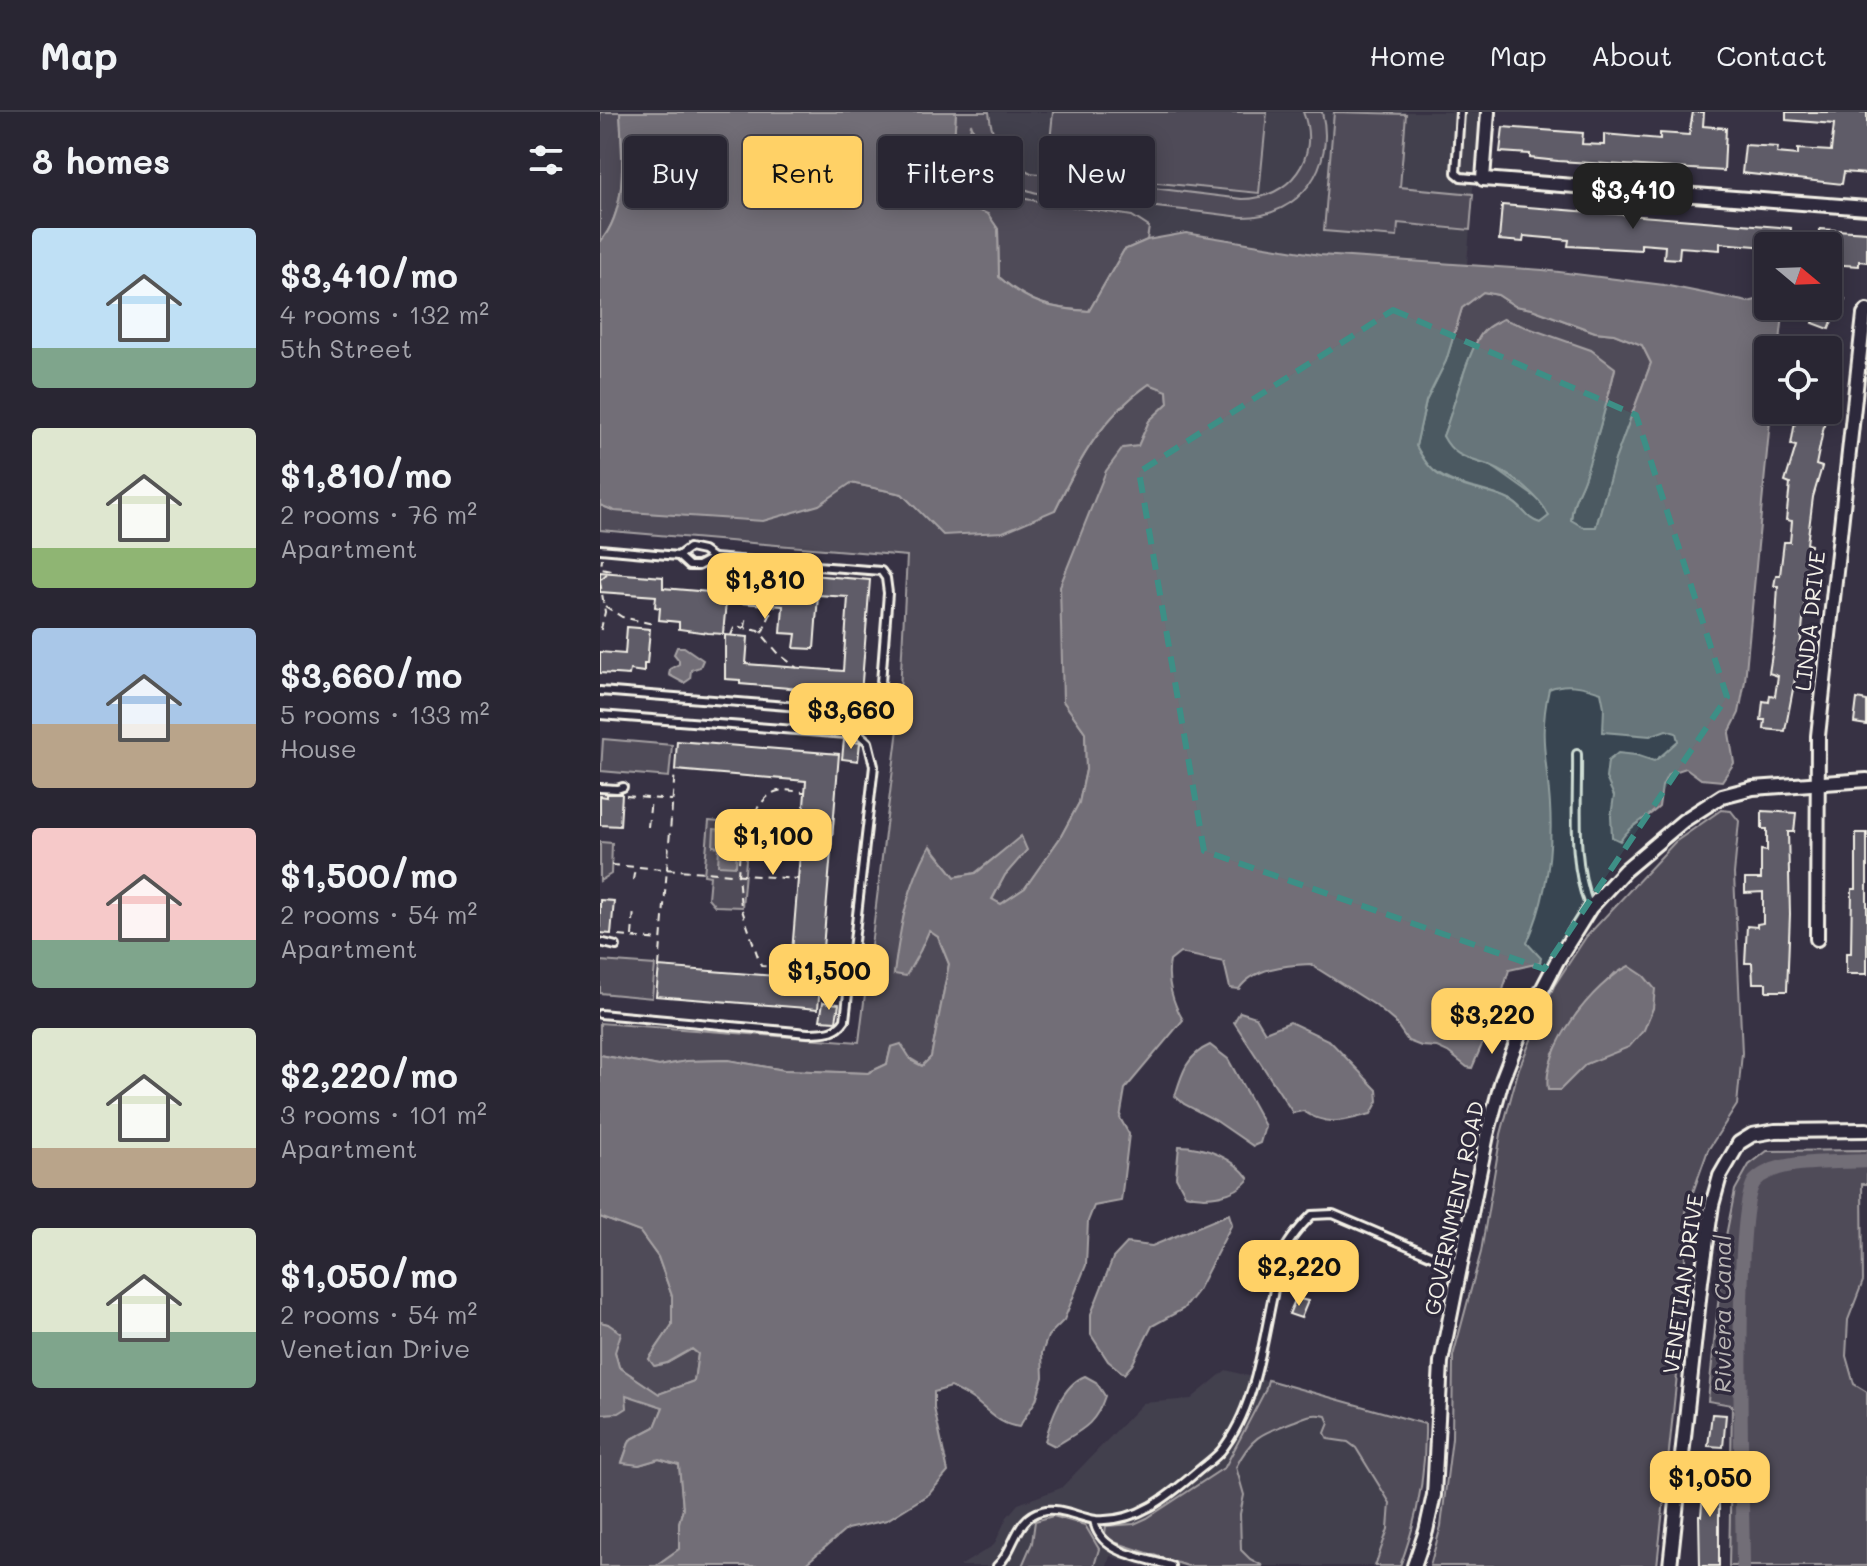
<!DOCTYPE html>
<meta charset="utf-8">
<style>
:root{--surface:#292633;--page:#312e3b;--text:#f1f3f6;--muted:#a5a5ac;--line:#45434e;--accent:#ffd166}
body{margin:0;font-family:Mali,sans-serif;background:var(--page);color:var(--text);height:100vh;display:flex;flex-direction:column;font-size:30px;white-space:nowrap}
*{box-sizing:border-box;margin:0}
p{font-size:26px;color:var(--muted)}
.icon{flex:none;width:44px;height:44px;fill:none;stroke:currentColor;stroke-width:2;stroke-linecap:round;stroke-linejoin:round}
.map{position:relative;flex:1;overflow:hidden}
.details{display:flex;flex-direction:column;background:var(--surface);width:600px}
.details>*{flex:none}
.banner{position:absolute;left:24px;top:24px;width:760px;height:72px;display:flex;gap:16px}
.needle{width:52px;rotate:109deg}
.buttons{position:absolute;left:1154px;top:120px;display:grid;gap:16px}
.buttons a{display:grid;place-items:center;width:88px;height:88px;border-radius:8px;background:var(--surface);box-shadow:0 4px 20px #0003,0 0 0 2px var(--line);font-size:40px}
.price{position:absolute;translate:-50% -68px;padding:0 18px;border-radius:16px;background:var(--accent);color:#111;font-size:26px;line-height:52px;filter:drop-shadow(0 2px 4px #0008)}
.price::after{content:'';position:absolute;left:50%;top:48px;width:24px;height:18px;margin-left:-12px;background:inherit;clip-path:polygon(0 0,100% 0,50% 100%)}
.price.on{background:#222;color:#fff}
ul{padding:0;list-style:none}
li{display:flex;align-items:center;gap:24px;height:200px;padding:0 32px}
li span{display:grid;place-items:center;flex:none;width:224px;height:160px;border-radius:8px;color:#555}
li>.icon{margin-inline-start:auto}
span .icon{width:96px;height:96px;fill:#fffc;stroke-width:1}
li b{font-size:34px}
h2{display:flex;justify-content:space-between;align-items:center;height:96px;padding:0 32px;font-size:34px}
.tag{padding:0 28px;border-radius:8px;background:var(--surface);box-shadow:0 4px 20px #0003,0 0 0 2px var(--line);font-size:28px;line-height:72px}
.tag.on{background:var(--accent);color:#111}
header{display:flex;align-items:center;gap:48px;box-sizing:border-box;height:112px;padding:0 40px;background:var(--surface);border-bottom:2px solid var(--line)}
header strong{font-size:38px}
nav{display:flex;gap:44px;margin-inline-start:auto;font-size:28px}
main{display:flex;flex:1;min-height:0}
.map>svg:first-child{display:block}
.built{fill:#433f4e}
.green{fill:#504b59;stroke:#a29ea0;stroke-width:2;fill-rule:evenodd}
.water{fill:#726e77;stroke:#a6a2a4;stroke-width:2;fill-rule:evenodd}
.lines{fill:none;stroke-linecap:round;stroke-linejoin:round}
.canal{stroke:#726e77;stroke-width:14}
.building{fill:#5f5c67;stroke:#f4f1e8;stroke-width:2}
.service-casing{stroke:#f4f1e8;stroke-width:12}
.minor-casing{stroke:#f4f1e8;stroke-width:18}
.path{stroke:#f4f1e8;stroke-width:2;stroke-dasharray:8 6;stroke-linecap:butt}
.service{stroke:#2f2a3d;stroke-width:6}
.minor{stroke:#2f2a3d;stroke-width:12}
.marked{fill:#3d8f86;fill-opacity:0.2;stroke:#3d8f86;stroke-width:6;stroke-dasharray:16 10;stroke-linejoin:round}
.labels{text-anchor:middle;stroke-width:7;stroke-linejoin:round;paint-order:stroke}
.street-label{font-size:22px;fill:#f4f1e8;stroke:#2f2a3d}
.water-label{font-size:24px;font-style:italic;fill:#bab6b5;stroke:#2f2a3d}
</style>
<header>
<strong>Map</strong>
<nav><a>Home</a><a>Map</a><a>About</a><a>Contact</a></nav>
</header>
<main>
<section class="details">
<h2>8 homes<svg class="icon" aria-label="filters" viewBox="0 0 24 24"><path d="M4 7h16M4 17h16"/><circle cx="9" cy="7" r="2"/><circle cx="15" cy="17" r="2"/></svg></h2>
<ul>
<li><span style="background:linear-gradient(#bfe0f5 75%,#7fa58c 0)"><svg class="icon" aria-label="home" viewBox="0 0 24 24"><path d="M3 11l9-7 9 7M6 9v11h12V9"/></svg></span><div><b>$3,410/mo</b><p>4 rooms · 132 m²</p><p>5th Street</p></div></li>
<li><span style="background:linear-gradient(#dfe7d0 75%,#8fb573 0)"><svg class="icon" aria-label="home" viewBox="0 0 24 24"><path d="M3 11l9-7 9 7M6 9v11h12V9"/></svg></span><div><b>$1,810/mo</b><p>2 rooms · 76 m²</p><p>Apartment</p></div></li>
<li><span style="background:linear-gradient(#a9c7e8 60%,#b9a48a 0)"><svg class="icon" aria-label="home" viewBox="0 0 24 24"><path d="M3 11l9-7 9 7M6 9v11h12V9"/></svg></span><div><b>$3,660/mo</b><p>5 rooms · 133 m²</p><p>House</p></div></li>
<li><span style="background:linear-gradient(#f6c9c9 70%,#7fa58c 0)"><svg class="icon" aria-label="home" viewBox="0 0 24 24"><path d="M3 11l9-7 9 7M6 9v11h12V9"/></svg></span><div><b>$1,500/mo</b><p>2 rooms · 54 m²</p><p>Apartment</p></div></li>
<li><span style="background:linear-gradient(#dfe7d0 75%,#b9a48a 0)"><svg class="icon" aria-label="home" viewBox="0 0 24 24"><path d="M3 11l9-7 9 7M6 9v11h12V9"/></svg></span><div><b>$2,220/mo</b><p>3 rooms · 101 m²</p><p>Apartment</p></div></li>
<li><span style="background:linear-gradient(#dfe7d0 65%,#7fa58c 0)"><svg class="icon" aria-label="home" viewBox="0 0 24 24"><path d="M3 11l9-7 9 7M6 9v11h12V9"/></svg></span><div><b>$1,050/mo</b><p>2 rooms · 54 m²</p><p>Venetian Drive</p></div></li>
</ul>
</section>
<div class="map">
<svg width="1267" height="1454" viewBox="0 0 1267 1454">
<rect width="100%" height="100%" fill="#373244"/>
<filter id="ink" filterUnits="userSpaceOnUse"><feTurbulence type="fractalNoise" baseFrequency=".0125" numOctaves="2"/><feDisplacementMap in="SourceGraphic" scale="16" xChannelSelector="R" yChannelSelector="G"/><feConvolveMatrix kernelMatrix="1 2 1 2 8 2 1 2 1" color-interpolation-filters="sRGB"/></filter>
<g filter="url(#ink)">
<!-- built -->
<g class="built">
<path d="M372,0H879L867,153L720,143L586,121L547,128L548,115L532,104L369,78L365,67Z"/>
<path d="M626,1258L825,1312L823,1374L813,1417L800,1454H541L510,1444L507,1454H360L394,1433L407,1405L418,1392L461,1376L543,1291L591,1287Z"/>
</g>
<!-- green -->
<g class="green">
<path d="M0,0H20C22,41 29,96 0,130Z"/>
<path d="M356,0H389C392,30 404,48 431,61L642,87C690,87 721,45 703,0H722C736,54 700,105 643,105C601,100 560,95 519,91C480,86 433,89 400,64C382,50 377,30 371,11L365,67L369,78L532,104L549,115L547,128L524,138L489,199C450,197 429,191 399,165L398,117L388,103L350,87Z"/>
<path d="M453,0H667L659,81L447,60Z"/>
<path d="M734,0L806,2L800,75L873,82L870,118L798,111L797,125L724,119Z"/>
<path d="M883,180L898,183L915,194L932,197L995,220L1014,222L1042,233L1051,251L1015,348L996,415H983L971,409C973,385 980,381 986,361C997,326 1007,292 1015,257L903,207C898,210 890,213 886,217C869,231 853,300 843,324L863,345L893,355L942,390L949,404L940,411C927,408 923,395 911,389C886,376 857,376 834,359C826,354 821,342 816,334L826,289L846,249L862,196Z"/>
<path d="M549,272L567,278L568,291L549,309L538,334L463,589L485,620L486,658L479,691L460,726L425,776L401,792L392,788L405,763L426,738L421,725L375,761L355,765L331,734L304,803L294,862L320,839L329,818L338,825L349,852L331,945L323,954L291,935L287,952L268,961L184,958L128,948L87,949L59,954L0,943V911L259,930L298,617L307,444L0,418V393L15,399L89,403L251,371L302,382L319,398H455C480,347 501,306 549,272Z"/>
<path d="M3,627L72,633L69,665L1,659Z"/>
<path d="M1121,698L1131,699L1139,709L1134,762L1142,941L1137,993L1108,1038L1086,1100L1084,1196L1057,1454H830L841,1414L852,1326L853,1244L881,1140L901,1022L919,956L954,874L986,825L1075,730ZM1015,861L1053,896C1035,941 1024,933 986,952L953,941L977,901Z"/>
<path d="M109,709L149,713L142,795L115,794L108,786L110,764L104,763Z"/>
<path d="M0,730L12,731L11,762L0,769Z"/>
<path d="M0,849L55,853L52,886L0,881Z"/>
<path d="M1267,1038V1072H1262L1263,1169L1248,1208L1246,1244L1254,1272L1267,1280V1454H1129L1132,1293L1108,1289L1124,1134L1135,1078L1149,1053L1167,1039Z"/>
<path d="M0,1105L40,1120L58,1145L72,1184V1213L49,1247L55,1254L67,1251L92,1237L98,1242L94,1269L59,1282L19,1255L8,1212L0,1210Z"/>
<path d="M668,1268L825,1312C826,1362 818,1407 800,1454H775L788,1417L790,1391L756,1336L748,1330L728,1327L725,1321L729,1311L726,1304C712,1301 707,1304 695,1309C663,1321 652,1323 636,1355L644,1383L640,1402L641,1438L650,1447L663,1454H587L511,1429L505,1422L506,1414L534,1412L547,1406L625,1355L665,1279Z"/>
<path d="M26,1282L63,1295L55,1315L30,1328L22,1350L39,1353L59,1347L79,1353L83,1396L79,1411V1437L55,1454H0V1302L19,1300Z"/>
<path d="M453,1404L485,1413L499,1437L494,1454H422L432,1431L435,1409Z"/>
</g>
<!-- water -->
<g class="water">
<path d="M20,0H356L350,87L388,102L398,117L399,165C428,191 450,197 489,199L524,138L547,128L586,121L720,143L943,158L1064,173L1148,190L1168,185V194H1184L1179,238H1168V298H1171L1145,569L1139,601L1129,621L1134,651L1122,669L1101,667L1086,656L1068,662L1062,674L1059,695C1045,708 1030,713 1020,729L1012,725L1011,704L1014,684L1006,666L1008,649L1018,641L1036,643L1054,649C1064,643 1069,636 1078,629L1076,621L1066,618L1050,624L1003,620L1004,595L1001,580C983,574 966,570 949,577C938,625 947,647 950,693C953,741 946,788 927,831L941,846L940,851L909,858L898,895L872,956L867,955L848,940L837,935L821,934L808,929L795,910L775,893L710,852C686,853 653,856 639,877L630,876L624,850L580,841L570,849C566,869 573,891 583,908L525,977L520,1006L529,1022L521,1089L494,1094L488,1109L486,1153L464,1208L448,1224L442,1241L443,1265L436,1288L419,1315C398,1312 390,1300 374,1288C368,1283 358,1279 351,1275L334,1280V1296L348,1360L329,1382L287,1408L247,1417L203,1454H55L79,1437V1411L83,1396L79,1353L59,1347L39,1353L22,1351L30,1328L55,1315L63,1295L26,1283L27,1296L19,1301L0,1302V1210L8,1212L21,1221L15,1240L19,1255L59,1282L94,1269L98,1242L92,1237L67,1251L54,1254L49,1247L72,1213V1184L58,1145L40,1120L0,1105V943L59,954L87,949L128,948L184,958L268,961L287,952L291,935L301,932L312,949L322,954L331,945L349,852L338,825L329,819L320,839L306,864L294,862C300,816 307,774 330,734L355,765L376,761L421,724L427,738L405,763L392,787L401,792L425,776L460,726L479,691L486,658L485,620L463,589L460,474L506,359L523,336L538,334L549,309L568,291L567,279L549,272C502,305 479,348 455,398L403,420L343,423L302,382L251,371L219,393L163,409L15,399L0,393V130C29,97 22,41 20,0ZM883,180L898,183L915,194L932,197L995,220L1014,222L1042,233L1051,251L1015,348L996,415H983L971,408C973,385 980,381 986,361C997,326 1007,292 1015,256L991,238L903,207C897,210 890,213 886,217C869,231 853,300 843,324C854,346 869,346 890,354C912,363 939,383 949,404L940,411C927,408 923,395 911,389C887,376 848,377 830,355C824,349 820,341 816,334L826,289L846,249L862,196Z"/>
<path d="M77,535H84L103,548L100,555L91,558L90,567L84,571L69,563L70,557L79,552V548L74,542Z"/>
<path d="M114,717L133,719L132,733H137L136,754L118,753L119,735L113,734Z"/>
<path d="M1029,854L1044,864L1055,877L1053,896L1044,918L1029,935L986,952L960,978H948C941,937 994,871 1029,854Z"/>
<path d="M640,900L656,905L665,920L690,910L730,929L777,978L778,989L771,1002C744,1009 727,1015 703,999L693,1001L634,910Z"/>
<path d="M610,933L628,947L665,1014L660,1031L653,1034L615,1008L584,992L575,984C582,961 587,943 610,933Z"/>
<path d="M579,1034C604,1034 635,1046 649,1067C635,1085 605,1088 585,1082L576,1065Z"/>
<path d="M629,1102L632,1112L598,1178L583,1197L552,1214L532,1253L524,1262L508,1249L491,1223V1202L513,1146L527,1131L552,1134Z"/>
<path d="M485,1264L496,1270L505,1284C495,1314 481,1318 455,1334L445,1329C451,1307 462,1273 485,1264Z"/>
</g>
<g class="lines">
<!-- canal -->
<path class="canal" d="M1143,1454C1143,1400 1132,1095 1155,1069C1176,1046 1237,1051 1267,1049"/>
</g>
<!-- building -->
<g class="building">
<path d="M1093,0H1104L1103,14L1126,16L1124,59L958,49L930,46V42L900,40L903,15L983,21L982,32L1004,33V22L1060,27V21L1089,23Z"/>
<path d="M1186,0H1267V62L1244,60L1242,72L1142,61L1145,33L1178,35L1177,41L1198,43V37L1231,39L1234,12L1186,8Z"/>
<path d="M902,93L1191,116L1189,134L1168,135L1120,131V138L1080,135L1079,147L1064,146L1065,134L1041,132V138L968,134L969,128L924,124L923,130L899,128Z"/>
<path d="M1220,117L1267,120V150L1259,149V154L1228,152V134H1218Z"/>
<path d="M1228,181L1245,187L1241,197L1237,196L1229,217L1213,211L1215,205L1207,202L1210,194H1228Z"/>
<path d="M1197,298L1226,304L1216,353L1222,355L1213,385L1207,432L1211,433L1199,546L1185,619L1164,617L1165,608H1161L1163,589L1169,590L1170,583L1175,584L1178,564L1169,561L1175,524L1178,474H1174L1176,463H1180L1184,430H1190L1192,409L1186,408L1190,372L1185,370L1196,334L1191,333Z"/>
<path d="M138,457L270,468L261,582L140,572V568L125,567V523L148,525L146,552L243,559L248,485L218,483L214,537L194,536L196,522L181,521L183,494L126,490L123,522L108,521L79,517V510L59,508L60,496L55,495L56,484L0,480V460L63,465V476L121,481L122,469L137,470Z"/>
<path d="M27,515L50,517L47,552H44V560L30,558L29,563L0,561V540L25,542Z"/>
<path d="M1257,587L1267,589V613L1254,611Z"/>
<path d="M244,628L260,631L258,649L242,647Z"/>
<path d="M77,629L239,642L218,897L56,884L59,855L190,865L206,669L75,658Z"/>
<path d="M7,682H22L20,714L0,713V684L7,685Z"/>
<path d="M1162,699L1196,701L1194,720H1188L1190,802L1187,879H1166V871H1153L1152,851H1145L1147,814L1157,815V812L1163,811V780L1145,781V767H1161V738L1167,739V717H1162Z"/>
<path d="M1256,721H1267V862H1246V841H1251L1252,777H1256Z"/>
<path d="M0,788L14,789L11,822L0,821Z"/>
<path d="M223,890L239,892L236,909L220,908Z"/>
<path d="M696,1186L708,1189L701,1206L689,1202Z"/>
<path d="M1112,1302L1126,1303L1123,1335L1108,1334Z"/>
<path d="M1105,1357L1124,1359L1119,1391V1454H1100L1099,1404H1101Z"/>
</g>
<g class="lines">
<!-- service casing -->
<g class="service-casing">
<g id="service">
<path d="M860,0L856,61L861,65L882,67"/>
<path d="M0,437L78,444L89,454H98L113,446L281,459L286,466L288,481L279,596L275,601L0,579"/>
<path d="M78,444L89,436L103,439L113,446"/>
<path d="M0,603L260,623L268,630L274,654L245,908C236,922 223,920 208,921L0,902"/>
<path d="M977,642C978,692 971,749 990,796"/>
<path d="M0,676L17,677L23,675"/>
<path d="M0,830L16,834"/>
<path d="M494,1408C499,1442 543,1445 571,1454"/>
<path d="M397,1454C415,1439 415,1405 442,1399C459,1394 479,1406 496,1408C537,1411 569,1384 598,1359C605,1353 615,1346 621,1339C655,1297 662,1234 673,1183C675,1172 676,1158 680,1147C687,1130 699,1116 712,1103L733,1102L839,1147L863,1150"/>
</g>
</g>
<!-- minor casing -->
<g class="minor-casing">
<g id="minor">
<path d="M888,0L883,67L1267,96"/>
<path d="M1217,827L1218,624L1264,203L1267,199"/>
<path d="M814,1454L826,1419L834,1383L841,1250L887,1023L902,968L923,914L957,849L990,796L1025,758L1083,709L1122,684L1153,676L1267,668"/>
<path d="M1070,1454L1101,1169L1112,1093L1120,1064L1139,1031L1152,1023L1175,1019L1267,1018"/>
</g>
</g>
<!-- path -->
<g class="path">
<path d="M1,467L11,458L1,456L2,446"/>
<path d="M0,469L5,500L0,521"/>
<path d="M5,494L22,505L53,512"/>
<path d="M145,515L147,503"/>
<path d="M162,521L170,503L173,482"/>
<path d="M131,523L135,514L159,519L179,542L197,556"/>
<path d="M26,684L72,688"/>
<path d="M48,715L51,687"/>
<path d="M11,753L198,767"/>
<path d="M33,768L35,756"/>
<path d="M19,824L60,828"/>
<path d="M32,824L34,797"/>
<path d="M59,855L75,658"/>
<path d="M188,865L182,855L161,854L141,795L138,763L141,726L139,715C154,708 161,683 178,679C186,677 197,680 205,680"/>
</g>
<!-- service -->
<use href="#service" class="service"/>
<!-- minor -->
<use href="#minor" class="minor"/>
</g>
</g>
<!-- marked area -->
<path class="marked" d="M793,198L1036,303L1127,585L944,857L604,739L539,360Z"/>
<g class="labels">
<!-- street labels -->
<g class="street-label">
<text transform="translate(1210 509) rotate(-84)" y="8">LINDA DRIVE</text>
<text transform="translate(854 1096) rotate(-78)" y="8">GOVERNMENT ROAD</text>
<text transform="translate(1083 1172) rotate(-82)" y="8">VENETIAN DRIVE</text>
</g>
<!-- water labels -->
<g class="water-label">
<text transform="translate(1123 1202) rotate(-90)" y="8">Riviera Canal</text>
</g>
</g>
</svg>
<div class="buttons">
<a><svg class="needle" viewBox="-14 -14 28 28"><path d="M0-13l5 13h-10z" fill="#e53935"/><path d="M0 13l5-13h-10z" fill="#a5a5ac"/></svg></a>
<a><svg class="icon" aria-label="locate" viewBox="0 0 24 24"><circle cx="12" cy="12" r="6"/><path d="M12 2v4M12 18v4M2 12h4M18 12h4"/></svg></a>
</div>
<b class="price on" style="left:1033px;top:119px">$3,410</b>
<b class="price" style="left:165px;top:509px">$1,810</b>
<b class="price" style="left:251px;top:639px">$3,660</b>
<b class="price" style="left:173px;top:765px">$1,100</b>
<b class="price" style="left:229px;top:900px">$1,500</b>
<b class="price" style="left:892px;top:944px">$3,220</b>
<b class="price" style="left:699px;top:1196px">$2,220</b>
<b class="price" style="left:1110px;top:1407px">$1,050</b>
<div class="banner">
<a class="tag">Buy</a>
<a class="tag on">Rent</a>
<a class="tag">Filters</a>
<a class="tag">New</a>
</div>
</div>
</main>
